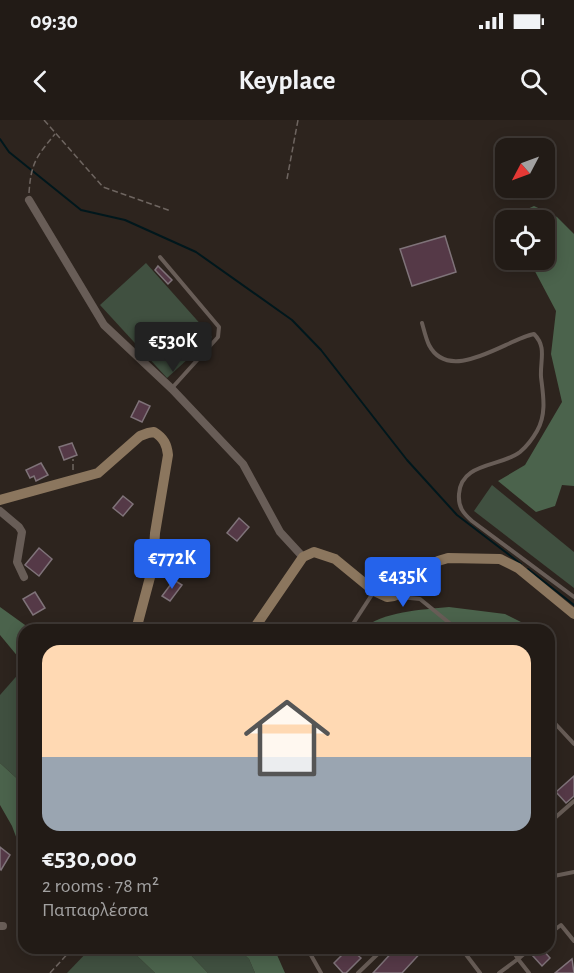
<!DOCTYPE html>
<meta charset="utf-8">
<style>
:root{--surface:#221b16;--page:#2e2823;--text:#f1f3f6;--muted:#a2a1a1;--line:#3f3935;--accent:#2563eb}
body{margin:0;font-family:"Alegreya Sans",sans-serif;background:var(--page);color:var(--text);height:100vh;display:flex;flex-direction:column;font-size:22px;white-space:nowrap}
*{box-sizing:border-box;margin:0}
p{font-size:20px;color:var(--muted)}
.icon{flex:none;width:33px;height:33px;fill:none;stroke:currentColor;stroke-width:2;stroke-linecap:round;stroke-linejoin:round}
.map{position:relative;flex:1;overflow:hidden}
.details{position:absolute;left:18px;top:504px;width:537px;height:330px;display:flex;flex-direction:column;background:var(--surface);border-radius:18px;box-shadow:0 3px 15px #0003,0 0 0 2px var(--line)}
.details>*{flex:none}
.needle{width:39px;rotate:229deg}
.tools{position:absolute;left:495px;top:18px;display:grid;gap:12px}
.tools a{display:grid;place-items:center;width:60px;height:60px;border-radius:12px;background:var(--surface);box-shadow:0 3px 15px #0003,0 0 0 2px var(--line);font-size:30px}
.price{position:absolute;translate:-50% -51px;padding:0 14px;border-radius:6px;background:var(--accent);color:#fff;font-size:20px;line-height:39px;filter:drop-shadow(0 2px 3px #0008)}
.price::after{content:'';position:absolute;left:50%;top:36px;width:18px;height:14px;margin-left:-9px;background:inherit;clip-path:polygon(0 0,100% 0,50% 100%)}
.price.active{background:#222;color:#fff}
ul{padding:0;list-style:none}
li{display:grid;align-content:center;gap:12px;height:318px;padding:0 24px}
li span{display:grid;place-items:center;height:186px;border-radius:18px;color:#555}
li>.icon{margin-inline-start:auto}
span .icon{width:108px;height:108px;fill:#fffc;stroke-width:1}
li b{font-size:26px}
.status{display:flex;justify-content:space-between;align-items:center;height:42px;padding:0 30px;background:var(--surface);direction:ltr}
.status svg{height:16px;fill:currentColor}
header{display:flex;justify-content:space-between;align-items:center;height:78px;padding:0 24px;background:var(--surface);font-size:27px;font-weight:600}
.map>svg:first-child{display:block}
.green{fill:#405040}
.forest{fill:#4b634c}
.lines{fill:none;stroke-linecap:round;stroke-linejoin:round}
.stream{stroke:#00171c;stroke-width:2}
.building{fill:#553947;stroke:#7f7379;stroke-width:1.5}
.path{stroke:#6e6560;stroke-width:1.5;stroke-dasharray:6 3;stroke-linecap:butt}
.lane{stroke:#685d57;stroke-width:4}
.street{stroke:#685d57;stroke-width:8}
.secondary{stroke:#8b765e;stroke-width:10}
</style>
<div class="status"><b>09:30</b><svg viewBox="0 0 49 12"><path d="M0 12V9h3v3zM5 12V6h3v6zM10 12V3h3v9zM15 12V0h3v12zM26 1h20v11H26zM47 4h2v5h-2z"/></svg></div>
<header><svg class="icon" aria-label="back" viewBox="0 0 24 24"><path d="M15 5l-7 7 7 7"/></svg>Keyplace<svg class="icon" aria-label="search" viewBox="0 0 24 24"><circle cx="10" cy="10" r="6"/><path d="M15 15l6 6"/></svg></header>
<div class="map">
<svg width="574" height="853" viewBox="0 0 574 853">
<rect width="100%" height="100%" fill="#2d241e"/>
<!-- green -->
<g class="green">
<path d="M146,143L212,217L167,258L100,185Z"/>
<path d="M492,365L574,432V468L474,391Z"/>
<path d="M22,550L24,552V665L0,643V575Z"/>
<path d="M91,828H129L155,853H67Z"/>
<path d="M184,828H237L249,839L255,853H208Z"/>
</g>
<!-- forest -->
<g class="forest">
<path d="M534,86L557,97L574,114V366L562,365L555,386L536,392L498,361L525,345L562,282L551,234L556,191L529,140H544V100H541L523,91Z"/>
<path d="M0,487L32,510H24V544L0,515Z"/>
<path d="M449,487L505,494L537,510H361C383,491 421,490 449,487Z"/>
<path d="M0,643L24,665V738L12,706L0,685Z"/>
<path d="M129,828H184L208,853H155Z"/>
<path d="M237,828H274L285,853H255L249,839Z"/>
</g>
<g class="lines">
<!-- stream -->
<g class="stream">
<path d="M0,19L9,32L81,90L125,100L196,132L292,200L321,230L407,340L457,395L521,444"/>
<path d="M528,449L574,485"/>
</g>
</g>
<!-- building -->
<g class="building">
<path d="M445,116L456,152L412,166L400,129Z"/>
<path d="M158,146L172,160L168,164L155,150Z"/>
<path d="M139,281L150,286L142,302L131,297Z"/>
<path d="M72,323L77,335L64,340L59,327Z"/>
<path d="M41,343L48,355L36,361L34,356L30,358L26,350Z"/>
<path d="M123,376L133,384L123,396L113,388Z"/>
<path d="M239,398L249,407L237,421L227,413Z"/>
<path d="M39,428L52,439L39,456L25,445Z"/>
<path d="M174,460L182,465L170,481L162,476Z"/>
<path d="M35,472L45,488L33,495L23,479Z"/>
<path d="M574,656V676L566,683L556,672Z"/>
<path d="M0,727L10,735L1,750L0,749Z"/>
<path d="M349,828L361,838L346,853H343L334,843Z"/>
<path d="M396,828H425L402,853H373Z"/>
<path d="M542,829L550,838L542,846L533,836Z"/>
<path d="M572,839L574,853H555Z"/>
</g>
<g class="lines">
<!-- path -->
<g class="path">
<path d="M44,0L103,67L171,91"/>
<path d="M287,59L298,0"/>
<path d="M29,73C31,43 36,37 55,14"/>
<path d="M73,350V339"/>
<path d="M50,853L73,828"/>
</g>
<!-- lane -->
<g class="lane">
<path d="M160,137L219,207L218,217L172,268"/>
<path d="M422,203C424,210 426,219 429,225C450,265 507,219 534,214C547,227 540,240 541,257C543,274 547,294 537,311C533,318 526,327 520,332C501,347 461,342 459,374C458,387 463,393 472,401L574,477"/>
<path d="M400,477L420,479L458,510"/>
<path d="M349,510L373,473"/>
<path d="M549,597L574,624"/>
<path d="M549,703L574,681"/>
<path d="M549,757L574,752"/>
<path d="M549,814L561,805L574,821"/>
<path d="M307,828L321,853"/>
<path d="M461,828L480,853"/>
<path d="M511,828L518,839L531,828"/>
<path d="M358,853L384,828"/>
<path d="M499,853L518,839L529,853"/>
</g>
<!-- street -->
<g class="street">
<path d="M29,80L104,205L172,269L243,344L280,412L303,437"/>
<path d="M0,391L19,407L22,412L17,442L24,457"/>
<path d="M0,806H3"/>
</g>
<!-- secondary -->
<g class="secondary">
<path d="M0,380L98,353L140,316L148,313L154,312C164,318 167,325 168,335L155,413L153,446L136,510"/>
<path d="M253,510L303,437L314,432L335,439L374,471L387,477L394,476L403,472L438,441L448,438L500,439L518,448L574,494"/>
</g>
</g>
</svg>
<div class="tools">
<a><svg class="needle" viewBox="-14 -14 28 28"><path d="M0-13l5 13h-10z" fill="#e53935"/><path d="M0 13l5-13h-10z" fill="#a2a1a1"/></svg></a>
<a><svg class="icon" aria-label="locate" viewBox="0 0 24 24"><circle cx="12" cy="12" r="6"/><path d="M12 2v4M12 18v4M2 12h4M18 12h4"/></svg></a>
</div>
<b class="price active" style="left:173px;top:253px">€530K</b>
<b class="price" style="left:172px;top:470px">€772K</b>
<b class="price" style="left:403px;top:488px">€435K</b>
<section class="details">
<ul>
<li><span style="background:linear-gradient(#ffd9b3 60%,#9aa5b1 0)"><svg class="icon" aria-label="home" viewBox="0 0 24 24"><path d="M3 11l9-7 9 7M6 9v11h12V9"/></svg></span><div><b>€530,000</b><p>2 rooms · 78 m²</p><p>Παπαφλέσσα</p></div></li>
</ul>
</section>
</div>
